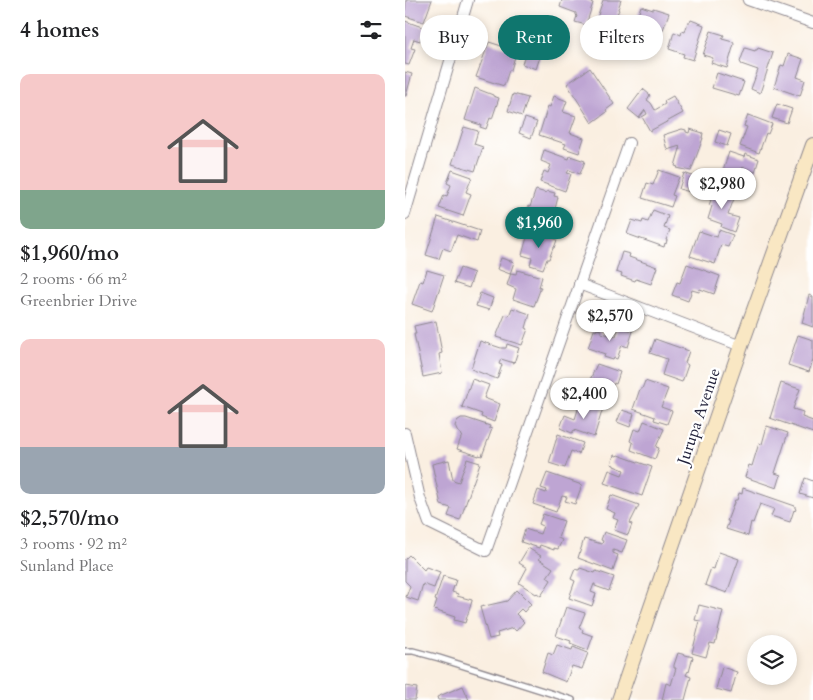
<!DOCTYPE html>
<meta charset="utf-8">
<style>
:root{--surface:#fff;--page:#f2f2f2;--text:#202124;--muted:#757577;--accent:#0f766e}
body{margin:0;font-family:Cardo,serif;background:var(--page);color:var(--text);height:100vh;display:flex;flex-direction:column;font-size:19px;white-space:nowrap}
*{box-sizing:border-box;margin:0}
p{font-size:16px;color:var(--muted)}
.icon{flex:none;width:28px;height:28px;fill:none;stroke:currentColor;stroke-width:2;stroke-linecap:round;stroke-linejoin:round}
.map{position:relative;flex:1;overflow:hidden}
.details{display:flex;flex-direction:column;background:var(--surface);width:405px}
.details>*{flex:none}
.banner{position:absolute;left:15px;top:15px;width:318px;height:45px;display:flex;gap:10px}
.fabs{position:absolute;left:342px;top:635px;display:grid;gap:10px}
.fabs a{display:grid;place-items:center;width:50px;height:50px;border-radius:50%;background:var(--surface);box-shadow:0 2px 8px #0003;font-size:25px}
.price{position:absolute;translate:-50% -42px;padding:0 11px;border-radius:18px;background:#fff;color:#222;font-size:16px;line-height:32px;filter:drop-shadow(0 1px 2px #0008)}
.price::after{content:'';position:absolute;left:50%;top:30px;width:15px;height:11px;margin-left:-8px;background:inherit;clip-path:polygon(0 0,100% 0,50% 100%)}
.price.on{background:var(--accent);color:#fff}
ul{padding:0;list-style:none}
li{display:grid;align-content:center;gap:10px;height:265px;padding:0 20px}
li span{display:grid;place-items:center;height:155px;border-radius:10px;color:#555}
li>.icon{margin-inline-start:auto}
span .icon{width:90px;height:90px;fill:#fffc;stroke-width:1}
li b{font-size:21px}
h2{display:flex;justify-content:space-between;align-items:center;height:60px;padding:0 20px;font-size:21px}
.chip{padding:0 18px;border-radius:22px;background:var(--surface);box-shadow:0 2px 8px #0003;font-size:18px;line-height:45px}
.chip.on{background:var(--accent);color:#fff}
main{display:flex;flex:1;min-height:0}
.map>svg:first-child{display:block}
.building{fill:#bea5d3}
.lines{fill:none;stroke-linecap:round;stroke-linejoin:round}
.service-casing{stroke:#8e888e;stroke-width:8}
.minor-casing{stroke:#8e888e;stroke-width:12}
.secondary-casing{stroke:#8e888e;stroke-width:16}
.service{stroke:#fff;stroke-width:5}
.minor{stroke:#fff;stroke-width:10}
.secondary{stroke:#f9e7c3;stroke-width:14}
.labels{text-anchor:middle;stroke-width:4.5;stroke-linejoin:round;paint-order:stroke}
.street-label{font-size:16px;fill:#22223b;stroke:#fff}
</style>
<main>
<section class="details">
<h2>4 homes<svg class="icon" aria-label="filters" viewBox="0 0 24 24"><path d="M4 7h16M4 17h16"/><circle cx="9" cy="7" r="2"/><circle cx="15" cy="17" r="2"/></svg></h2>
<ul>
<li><span style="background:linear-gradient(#f6c9c9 75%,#7fa58c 0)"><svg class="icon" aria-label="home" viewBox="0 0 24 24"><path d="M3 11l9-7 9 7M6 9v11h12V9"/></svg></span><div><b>$1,960/mo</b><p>2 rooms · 66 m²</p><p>Greenbrier Drive</p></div></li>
<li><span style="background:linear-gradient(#f6c9c9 70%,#9aa5b1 0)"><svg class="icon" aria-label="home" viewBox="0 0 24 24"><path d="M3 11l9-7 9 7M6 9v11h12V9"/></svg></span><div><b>$2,570/mo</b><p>3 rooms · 92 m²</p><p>Sunland Place</p></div></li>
</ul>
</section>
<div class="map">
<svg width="408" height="700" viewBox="0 0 408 700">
<rect width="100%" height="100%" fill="#fff"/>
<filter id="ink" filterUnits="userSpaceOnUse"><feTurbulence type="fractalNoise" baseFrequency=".02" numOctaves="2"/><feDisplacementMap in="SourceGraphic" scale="10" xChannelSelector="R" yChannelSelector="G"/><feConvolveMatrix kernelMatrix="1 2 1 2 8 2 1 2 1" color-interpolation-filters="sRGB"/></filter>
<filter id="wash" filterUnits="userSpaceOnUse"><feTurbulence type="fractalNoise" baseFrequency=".0096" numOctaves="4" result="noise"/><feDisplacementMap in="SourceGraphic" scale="20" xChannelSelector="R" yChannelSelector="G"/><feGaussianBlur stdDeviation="1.12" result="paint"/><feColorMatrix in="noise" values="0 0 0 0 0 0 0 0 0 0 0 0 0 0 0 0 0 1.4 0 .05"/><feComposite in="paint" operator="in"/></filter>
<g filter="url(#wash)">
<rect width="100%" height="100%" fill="#faefe1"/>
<g id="blocks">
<!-- building -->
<g class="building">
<path d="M1,0H27L19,22L0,16Z"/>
<path d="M157,0H181L188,3L181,25L170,22L172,16L171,15V13L155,7Z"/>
<path d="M198,0H216L213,9L214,10L212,14L223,18L218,33L190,24Z"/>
<path d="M236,6L248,10V8L264,13L255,38L228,29L227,27L231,17L232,18Z"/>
<path d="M286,20L299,25L288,60L278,57L279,54L264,49L269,32L276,35L277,31L280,32L283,22H285Z"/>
<path d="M0,21L20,28L15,41L9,39L6,48L10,49L4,65L0,64Z"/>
<path d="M306,31L319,35L317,39L328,42L329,44L322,68L306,63L308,58L298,55Z"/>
<path d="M84,42L106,49V51L111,53L106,70H104L99,86L71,77Z"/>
<path d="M340,48L350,51V50H352L353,48L368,53L355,93L346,89L353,70L336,64V63L335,62Z"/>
<path d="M122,49L136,54L131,69L117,64Z"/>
<path d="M383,54L398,59L392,77L400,80L395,96L369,87L376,65L379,66Z"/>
<path d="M185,68L209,104L201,110L202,112L187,123L162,84Z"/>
<path d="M0,72L7,74L1,96H0Z"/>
<path d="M312,73L339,82L334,96L307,88Z"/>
<path d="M70,88L88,95V96L94,98L87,119L85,118L81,129L75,127L76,125L60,120Z"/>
<path d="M238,89L245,95L242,100L246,103L250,110L260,104L259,101L268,96L278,113L245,131L237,117L242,114L240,110L234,118L223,109Z"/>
<path d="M108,94L123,98L117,116L103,111Z"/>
<path d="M149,96L162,101L158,112L171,116L165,133L179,138L174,153L159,148L161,144L134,135L143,106L145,107Z"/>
<path d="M372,104L387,109L382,123L367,118Z"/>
<path d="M343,115L367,124L363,134L361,133L354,153L335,146L342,127L339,126Z"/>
<path d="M120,118L132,122L126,138L114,133Z"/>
<path d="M59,127L73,131L69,144L78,147L70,171L47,164Z"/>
<path d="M277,129L281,130V132L284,133L285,129L298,133L297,138H298L286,171L272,168L273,167L270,166L275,149H274L275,146L262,150L258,135Z"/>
<path d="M314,130L326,134L322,146L310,142Z"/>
<path d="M139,150L164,159L165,156L180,161L175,174L164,170L162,173L166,174L160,191L135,182L139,171L143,173L146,165L136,161Z"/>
<path d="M324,152L339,157L340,154L354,159L350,172L337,167L336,171L340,172L334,188L312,180L315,170L318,171Z"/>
<path d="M47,170L67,177L61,192L66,194L58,216L34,208L39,195L42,196L46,185L42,183Z"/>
<path d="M254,170L274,177L267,195L270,196L266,207L237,198L242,183L248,185Z"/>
<path d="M279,173L293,178L289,193L274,189Z"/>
<path d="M308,188L330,196L323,215L334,218L329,232L316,227L317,224L303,219L307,206L304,205L306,200L304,199Z"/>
<path d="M131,190L141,193L142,191L150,193L149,196L153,197L148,217L160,221L156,233L139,227L140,225L119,218L123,206L125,207L130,192Z"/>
<path d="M248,210L263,216L259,228L265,230L261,240H262L261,244L260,243L259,247L222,234L227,220L237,223L238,220L243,222Z"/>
<path d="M33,217L75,231L72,242L52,235L46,251L38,248L34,259L21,255Z"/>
<path d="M124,230L152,240L149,248H148L144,259H142L138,269L125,265L127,258L117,255Z"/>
<path d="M314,230L328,235L323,247L316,245L310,264L285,256L294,231L312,237Z"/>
<path d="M217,252L225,254L224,257L252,267L246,284L231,279L230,281L216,276L217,274L211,272Z"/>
<path d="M96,258L109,262L105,274L92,269Z"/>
<path d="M282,264L315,276L309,294L295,289L294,292L287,290L283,301L267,295L272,282L275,283Z"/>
<path d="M55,268L69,273L64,288L49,283Z"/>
<path d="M22,270L39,275L27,311L7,304L15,281L18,282Z"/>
<path d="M112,270L137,277L134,287H136L129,306L108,299L111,289L102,285L106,273L111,274Z"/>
<path d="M75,293L88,298L84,310L71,306Z"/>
<path d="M404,295L408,297V327L397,323Z"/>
<path d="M107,308L125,314L121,328L123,329L117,345L91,337L100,315L104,316Z"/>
<path d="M31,321L37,353L34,354L37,373L18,377L9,334H11L9,326Z"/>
<path d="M214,326L228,331L223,347L217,345L212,359L209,358L208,360L199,357L200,354L183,348L189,330L191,331L192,329L196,330V333L211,336Z"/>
<path d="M393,335L408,340V360L404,372L383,365Z"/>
<path d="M250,339L284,351L280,363L283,365L277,382L257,375L262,359L245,353Z"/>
<path d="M75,341L96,348H101L102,344L114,348L109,363L96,359L94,364L97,365L92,379L66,369Z"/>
<path d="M192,364L215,372L211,384L209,383L202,401L185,395L184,397L168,391L172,378L184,382Z"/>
<path d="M67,379L84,385L79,398L95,404L89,422L76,417L77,414L57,407Z"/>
<path d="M240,381L263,389L256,407L267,411L262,424L249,420L250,417L228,409L235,389H237Z"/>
<path d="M376,383L395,389L388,409L398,412L397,417L408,421V433L365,418Z"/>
<path d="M176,400L198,408L189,437L169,430L167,433L155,428L160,415L170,419Z"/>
<path d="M217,410L229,414L225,427L212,422Z"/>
<path d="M56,418H61L85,426L84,428L87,429L77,456L74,455V456L52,449L57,435L52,431L50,426L52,421Z"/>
<path d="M239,421L259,429L251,447L254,448L250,459L226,450L228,443L225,441L229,429L235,431Z"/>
<path d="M362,426L383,433L370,473L376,475L372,488L340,477L344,465L347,466L354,443L357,444Z"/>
<path d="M153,434L178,443L174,454L166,451L160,468L144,463Z"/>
<path d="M209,455L212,456L213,455L247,467L237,496L199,483L204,470L217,475L219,470L209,466V465L206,464Z"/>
<path d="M62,459L75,463L55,520L43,516L46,508L36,505L27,464L44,460L48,480L54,482Z"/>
<path d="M142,473L177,485L170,504L160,501L162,497L157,496L151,512L128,504L133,490L141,493L142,490L136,488Z"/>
<path d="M400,478L408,481V498L395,494Z"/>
<path d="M338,488L390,506V508L391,509L390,511L389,510L385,522L366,516L369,509L355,504L348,523L346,522L343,536L321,529L324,521H322L330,500H332L334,493L337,494Z"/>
<path d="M206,495L234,505L225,523L227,524L223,535L209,530L213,520L208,518L210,513L201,509Z"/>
<path d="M138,514L159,521L153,538L157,540L153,549L149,548V550L135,545L134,548L116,542L120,529L135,534L138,526L134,524Z"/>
<path d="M199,532L222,540L217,553L208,550V553L213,555L208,571L173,558L179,539L197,544L198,541L196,540Z"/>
<path d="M123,548L136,556L134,559L148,568L142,577L146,580L136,596L132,593L131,594L114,583L122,568L114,563Z"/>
<path d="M314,552L334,559L322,593L300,585L306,568L309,569Z"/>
<path d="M4,555L19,570L21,567L35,572L29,588L18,584L13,601L1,597L5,586L0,581V559Z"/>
<path d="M175,568L190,573L191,571L209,577L204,591L190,586V584H189L186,592L191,594L187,606L164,598L170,581L166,579L170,569L174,570Z"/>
<path d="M38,576L51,580L47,592L53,594L52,596L67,600V601L60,623L49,620L50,617L29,610L32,601L30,600Z"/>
<path d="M112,590L126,604L119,612L116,609L111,614L119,622L111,631L108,628L92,633L93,637L84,639L75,607L102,601Z"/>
<path d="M294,605L318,611L310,644L305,643L301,657L287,653L295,621L290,620Z"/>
<path d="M161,607L180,613L174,628L178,630L177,632L188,636L183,650L165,643L166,641L151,636Z"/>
<path d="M152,645L167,650L168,647L183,653L177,669L167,666L161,682L137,672L143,653L148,655Z"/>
<path d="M273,653L288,657L284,672L283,671L281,675L286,677L280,700H257L261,683L266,685L271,668H269V665Z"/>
<path d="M317,667L332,672L326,693L311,689Z"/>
<path d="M0,686L12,688L10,700H0Z"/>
<path d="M58,686L64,700H33L32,697Z"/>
</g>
</g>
</g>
<g filter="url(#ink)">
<use href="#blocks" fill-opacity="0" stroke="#8e888e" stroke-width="1"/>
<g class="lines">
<!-- service casing -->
<g class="service-casing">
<path id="service" d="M0,651H8L34,658L167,700"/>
</g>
<!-- minor casing -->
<g class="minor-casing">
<g id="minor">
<path d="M343,0L408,23"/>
<path d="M0,214L63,0"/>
<path d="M174,284L336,346"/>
<path d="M0,433L15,498L24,523L81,551L224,143"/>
</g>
</g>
<!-- secondary casing -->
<g class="secondary-casing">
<path id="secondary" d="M214,700L336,346L408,145"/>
</g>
<!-- service -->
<use href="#service" class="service"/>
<!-- minor -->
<use href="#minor" class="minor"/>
<!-- secondary -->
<use href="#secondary" class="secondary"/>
</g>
</g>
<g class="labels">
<!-- street labels -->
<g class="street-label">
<text transform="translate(293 416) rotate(-71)" y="6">Jurupa Avenue</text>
</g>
</g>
</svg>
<div class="fabs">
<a><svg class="icon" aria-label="layers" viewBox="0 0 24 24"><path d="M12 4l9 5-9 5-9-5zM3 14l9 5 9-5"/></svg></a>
</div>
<b class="price" style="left:317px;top:210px">$2,980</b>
<b class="price on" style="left:134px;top:249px">$1,960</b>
<b class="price" style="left:205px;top:342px">$2,570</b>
<b class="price" style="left:179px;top:420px">$2,400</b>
<div class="banner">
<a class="chip">Buy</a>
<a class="chip on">Rent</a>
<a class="chip">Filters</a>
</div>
</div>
</main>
